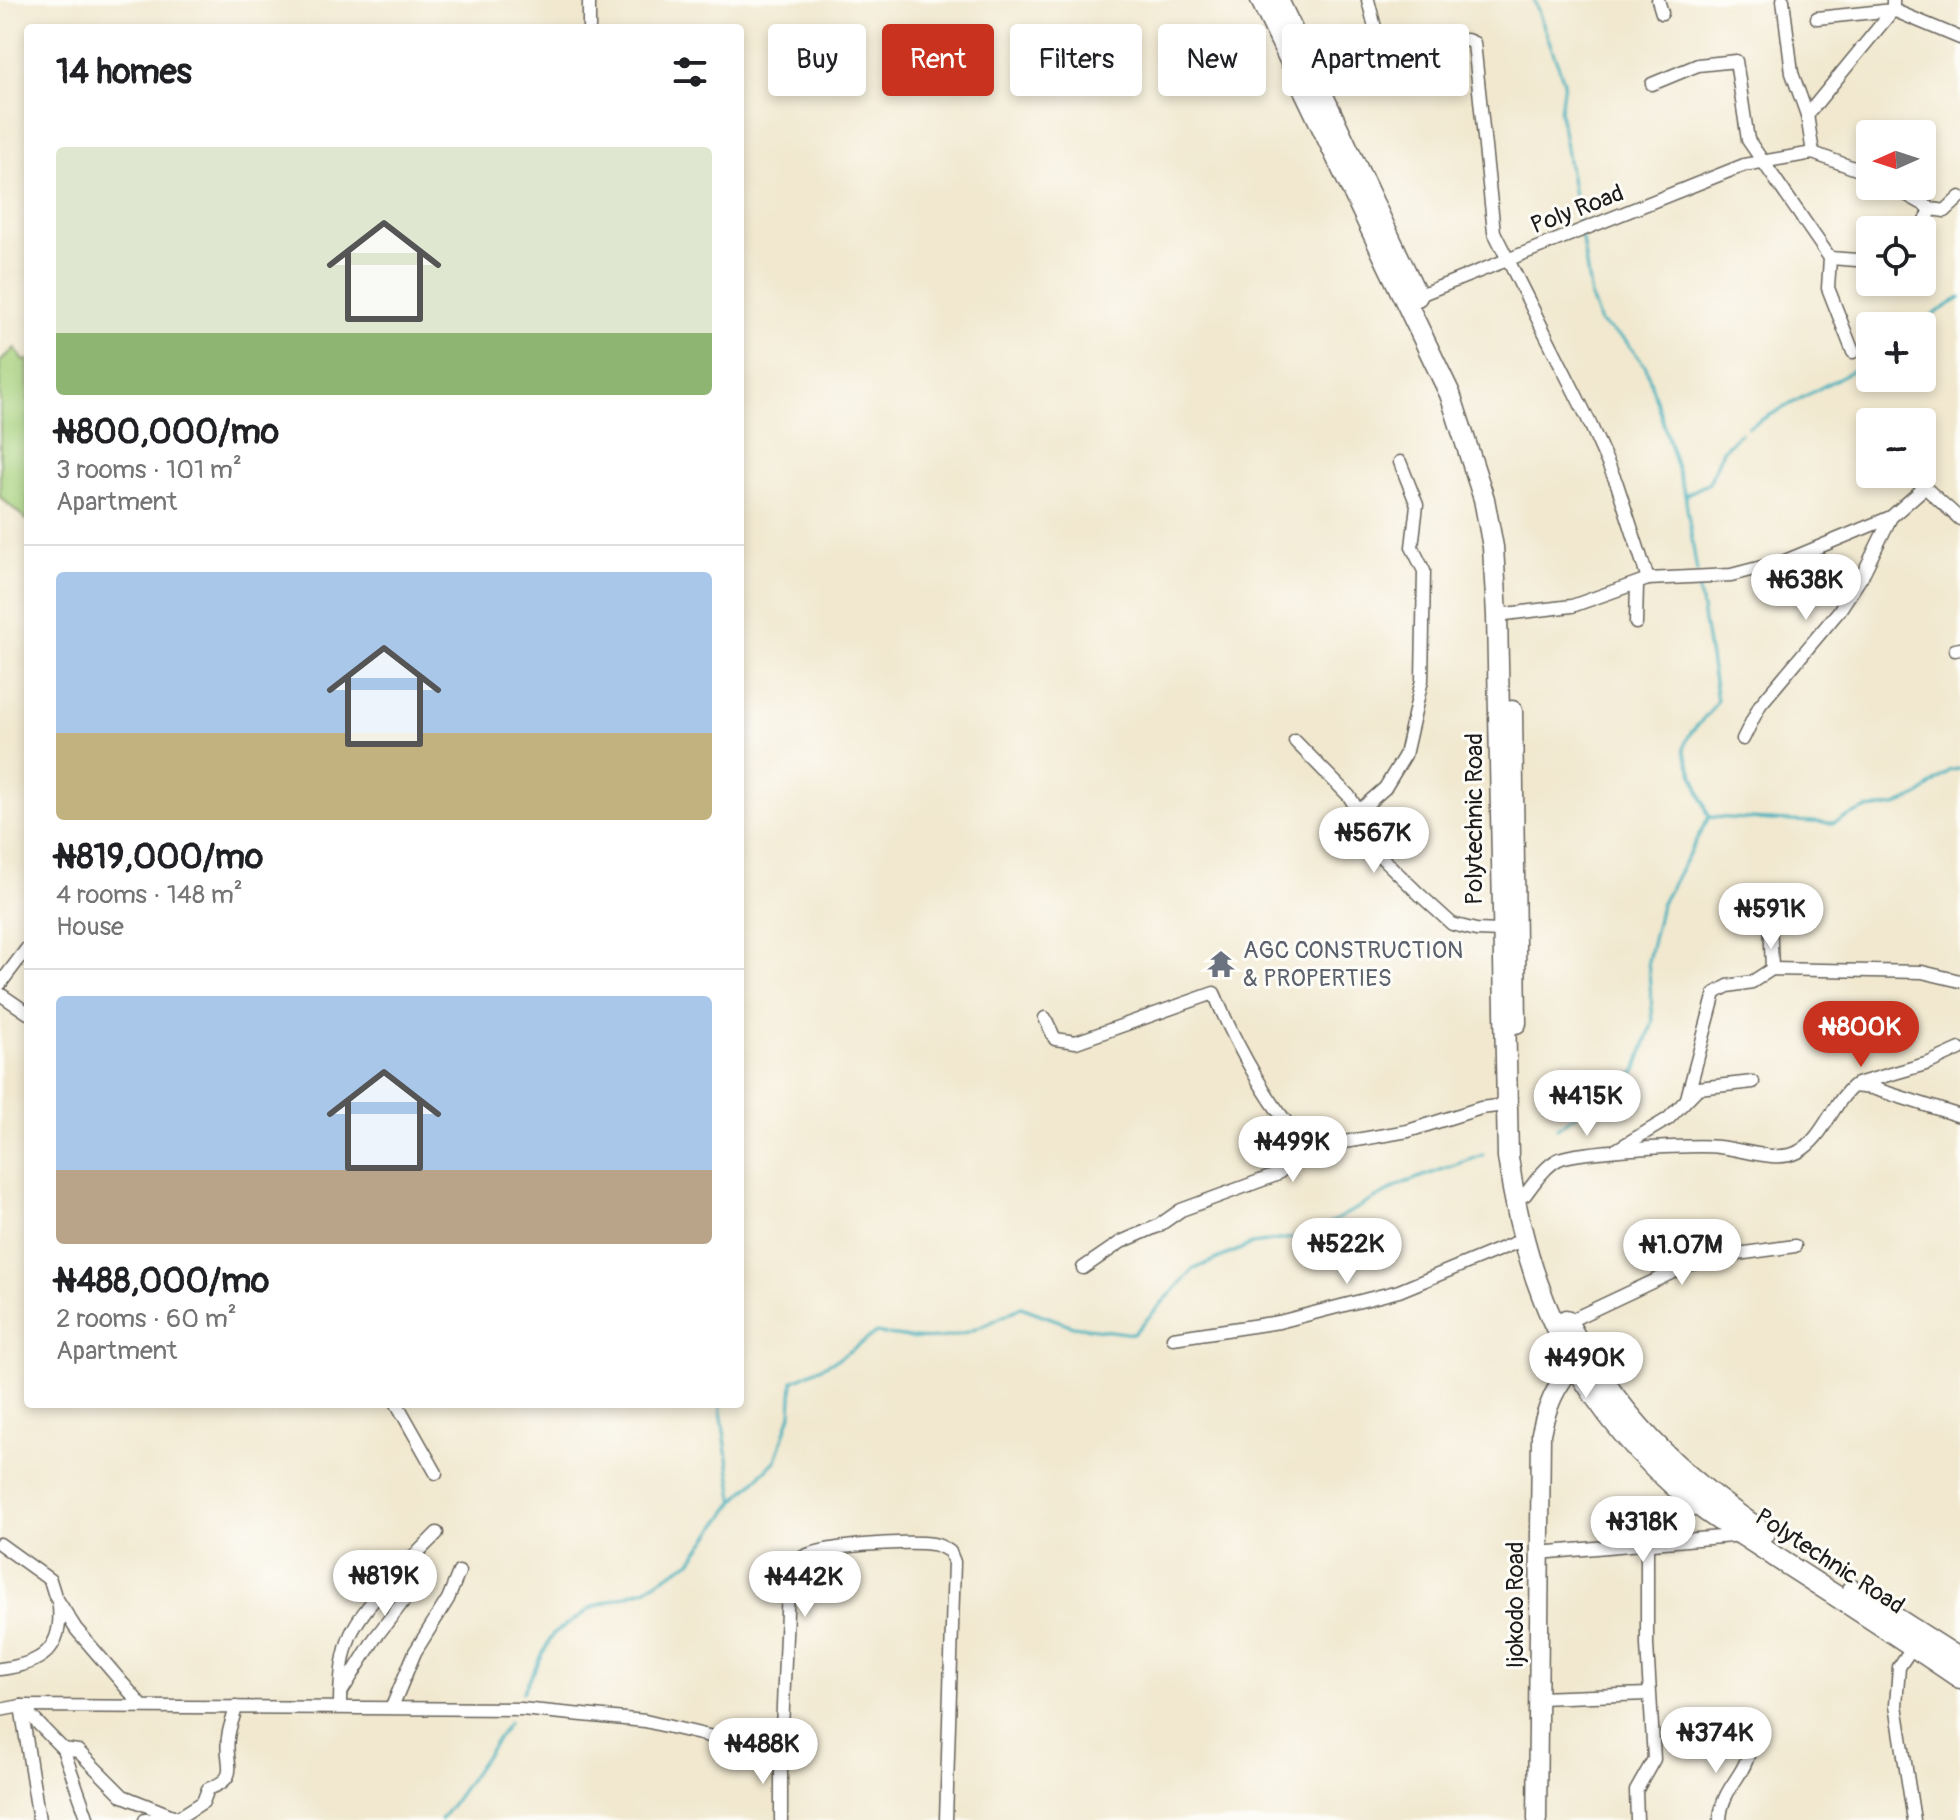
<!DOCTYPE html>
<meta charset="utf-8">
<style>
:root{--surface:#fff;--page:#f6f6f6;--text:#202124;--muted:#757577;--line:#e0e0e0;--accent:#c8321e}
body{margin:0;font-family:Pangolin,sans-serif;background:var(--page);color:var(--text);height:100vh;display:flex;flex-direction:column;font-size:30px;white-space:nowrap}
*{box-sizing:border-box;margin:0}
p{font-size:26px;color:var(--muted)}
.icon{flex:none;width:44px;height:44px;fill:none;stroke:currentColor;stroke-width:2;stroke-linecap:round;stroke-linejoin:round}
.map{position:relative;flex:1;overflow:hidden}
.sheet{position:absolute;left:24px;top:24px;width:720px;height:1384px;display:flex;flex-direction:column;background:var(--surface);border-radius:8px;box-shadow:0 4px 12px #0003}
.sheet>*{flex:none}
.top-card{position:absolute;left:768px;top:24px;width:760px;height:72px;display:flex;gap:16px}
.needle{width:52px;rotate:267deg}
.buttons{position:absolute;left:1856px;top:120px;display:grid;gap:16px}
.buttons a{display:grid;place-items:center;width:80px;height:80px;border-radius:8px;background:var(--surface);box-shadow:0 4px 12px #0003;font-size:40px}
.price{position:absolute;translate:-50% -68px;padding:0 18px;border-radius:28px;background:#fff;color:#222;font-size:26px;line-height:52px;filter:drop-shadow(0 2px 4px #0008)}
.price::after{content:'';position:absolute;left:50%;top:48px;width:24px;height:18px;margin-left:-12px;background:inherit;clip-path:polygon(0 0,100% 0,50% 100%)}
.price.selected{background:var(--accent);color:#fff}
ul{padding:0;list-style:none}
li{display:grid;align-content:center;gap:16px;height:424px;padding:0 32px}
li+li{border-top:2px solid var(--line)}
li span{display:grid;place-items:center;height:248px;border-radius:8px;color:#555}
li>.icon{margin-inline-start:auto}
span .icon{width:144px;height:144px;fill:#fffc;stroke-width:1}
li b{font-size:34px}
h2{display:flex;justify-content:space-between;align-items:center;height:96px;padding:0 32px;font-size:34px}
.chip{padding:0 28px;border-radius:8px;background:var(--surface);box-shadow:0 4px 12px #0003;font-size:28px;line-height:72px}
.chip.selected{background:var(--accent);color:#fff}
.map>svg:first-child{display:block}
.green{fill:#a7d17d;stroke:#62764c;stroke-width:2}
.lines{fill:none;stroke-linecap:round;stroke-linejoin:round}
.stream{stroke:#3fafbb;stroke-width:3}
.minor-casing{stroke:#67635b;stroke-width:15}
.secondary-casing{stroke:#67635b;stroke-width:21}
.primary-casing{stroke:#67635b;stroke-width:23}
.minor{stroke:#fff;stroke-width:12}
.secondary{stroke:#fff;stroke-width:18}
.primary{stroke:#fff;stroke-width:20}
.labels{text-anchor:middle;stroke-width:6;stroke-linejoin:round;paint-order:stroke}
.street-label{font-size:24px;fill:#1c1c1c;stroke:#fdfcf7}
.worship-label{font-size:24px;fill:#5b616d;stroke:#fdfcf7;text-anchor:start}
</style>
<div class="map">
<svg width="1960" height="1820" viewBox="0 0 1960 1820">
<rect width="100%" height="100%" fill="#fdfcf7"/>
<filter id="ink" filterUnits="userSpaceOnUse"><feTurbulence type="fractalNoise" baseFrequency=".0125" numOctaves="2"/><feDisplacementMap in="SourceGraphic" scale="16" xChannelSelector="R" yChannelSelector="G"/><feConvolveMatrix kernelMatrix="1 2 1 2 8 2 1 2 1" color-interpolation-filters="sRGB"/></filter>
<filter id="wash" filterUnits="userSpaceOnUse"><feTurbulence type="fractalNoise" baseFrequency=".006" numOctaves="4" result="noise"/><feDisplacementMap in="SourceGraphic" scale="32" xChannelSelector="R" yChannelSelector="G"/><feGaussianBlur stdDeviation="1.8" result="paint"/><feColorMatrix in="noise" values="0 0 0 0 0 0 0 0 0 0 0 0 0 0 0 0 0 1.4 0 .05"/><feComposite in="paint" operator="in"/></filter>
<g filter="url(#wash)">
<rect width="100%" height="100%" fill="#f1e8cf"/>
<!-- green -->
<path class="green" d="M15,348L24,361L28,360V521L0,497V362Z"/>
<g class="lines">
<!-- stream -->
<g class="stream">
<path d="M1534,0L1564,81L1560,112L1579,226"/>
<path d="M1581,233L1591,297L1600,323L1625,340L1646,367L1685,495L1697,572"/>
<path d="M1915,326L1960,298"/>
<path d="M1748,427L1870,361"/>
<path d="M1685,495L1709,483L1723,450L1740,433"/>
<path d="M1709,817L1833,823L1865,809L1896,806L1918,796L1950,770L1960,769"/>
<path d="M1557,1128L1636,1071L1653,1021L1648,961L1661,905L1709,817L1684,750C1687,727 1709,720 1717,700L1697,579"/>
<path d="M740,1140V1152"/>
<path d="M720,1404L734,1499"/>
<path d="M523,1692L553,1634L593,1607L645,1589L691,1561L735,1501L776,1460L791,1414L793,1381L838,1359L876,1333C944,1345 962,1338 1021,1307L1073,1326L1133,1334L1194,1269L1252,1244L1306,1236L1404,1183L1483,1155"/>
<path d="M441,1820L509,1722"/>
</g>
</g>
</g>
<g filter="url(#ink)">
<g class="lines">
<!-- minor casing -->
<g class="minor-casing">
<g id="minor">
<path d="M589,0V28"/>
<path d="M1368,0L1381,51"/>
<path d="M1658,0L1662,13"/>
<path d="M1783,0L1792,73L1807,115L1813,153"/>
<path d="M1817,18L1893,10L1960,38"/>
<path d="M1306,61L1467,40L1474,43L1494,232L1587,417L1617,484L1648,579"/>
<path d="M1652,84L1698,65L1736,61L1748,140L1830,258L1828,288L1853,352"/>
<path d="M1807,115L1893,10V0"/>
<path d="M1891,186L1932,209L1945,211L1960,197"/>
<path d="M1920,230L1932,209"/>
<path d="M1830,258L1870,261"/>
<path d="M1412,298L1744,165L1813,153L1870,174"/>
<path d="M1910,474L1960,519"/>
<path d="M1497,615L1572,606L1648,579L1731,575L1785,561L1891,517L1923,489"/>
<path d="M1636,623L1637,584"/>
<path d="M1955,650L1960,649"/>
<path d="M1743,739L1760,705L1839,611L1862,576L1891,517"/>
<path d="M1295,741L1349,796L1371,832L1381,857L1419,894L1452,924L1476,930L1501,931"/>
<path d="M1327,839L1385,788L1405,755L1422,680L1424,571L1412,547L1417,505L1400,462"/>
<path d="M1770,920L1772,969"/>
<path d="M0,984L28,947"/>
<path d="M0,994L28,1013"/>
<path d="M1045,1018L1055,1039L1076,1042L1214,993C1234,1041 1272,1114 1310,1148"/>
<path d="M1857,1084L1929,1063L1960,1049"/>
<path d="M1687,1098L1715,993L1728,986L1752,982L1772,969L1922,972L1960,981"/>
<path d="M1616,1150L1668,1119L1698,1088L1753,1082"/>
<path d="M1525,1195C1534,1183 1545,1166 1559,1159C1577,1151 1696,1144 1719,1147C1741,1149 1777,1163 1798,1152C1824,1138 1831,1105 1853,1086L1872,1088L1960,1116"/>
<path d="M1083,1268L1121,1242L1158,1226L1181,1210L1276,1175L1310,1148L1408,1131L1481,1108L1505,1105"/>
<path d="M1567,1322L1688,1265L1730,1255L1795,1246"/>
<path d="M1173,1338L1279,1322L1399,1291L1522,1240"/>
<path d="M397,1404L436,1473"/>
<path d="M0,1544L50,1580L55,1596L76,1629L142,1706"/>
<path d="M1539,1553L1743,1535"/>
<path d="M1913,1646L1899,1667L1896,1705L1914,1820"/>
<path d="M0,1669C41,1664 63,1650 59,1606"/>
<path d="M342,1691L375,1638L412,1590"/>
<path d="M1538,1698L1648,1694"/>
<path d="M21,1706L521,1709L645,1721L781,1753L788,1588C789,1577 790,1568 798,1560C814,1545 911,1540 933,1544C940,1545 944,1548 950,1552L954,1562L946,1820"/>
<path d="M21,1706L63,1749L88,1820"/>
<path d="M340,1707C340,1684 341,1661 349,1639C360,1607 413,1558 437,1533"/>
<path d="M392,1707L415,1652L448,1599L459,1572"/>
<path d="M0,1710L21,1706L39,1820"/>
<path d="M63,1749L78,1751L123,1796L178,1818L203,1802L208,1789C242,1777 224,1765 228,1738C229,1727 234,1717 236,1707"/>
<path d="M145,1820L170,1818"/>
<path d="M781,1820V1753"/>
<path d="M1637,1820L1636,1791L1654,1759L1647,1645V1546"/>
<path d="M1720,1820C1722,1781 1753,1776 1750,1733"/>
</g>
</g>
<!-- secondary casing -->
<g class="secondary-casing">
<path id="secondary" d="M1537,1820L1541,1433C1547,1405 1560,1374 1585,1357"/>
</g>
<!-- primary casing -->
<g class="primary-casing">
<g id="primary">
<path d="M1261,0L1450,394L1484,499L1493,547L1497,615L1508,1157C1525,1286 1574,1396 1673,1485C1704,1513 1742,1534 1777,1558C1838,1597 1900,1637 1960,1678"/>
<path d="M1278,0L1417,296"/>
<path d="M1512,711L1516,1023"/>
<path d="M1566,1320C1617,1414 1676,1474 1765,1533"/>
<path d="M1852,1590L1960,1659"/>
</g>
</g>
<!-- minor -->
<use href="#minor" class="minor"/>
<!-- secondary -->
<use href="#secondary" class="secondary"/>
<!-- primary -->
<use href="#primary" class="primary"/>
</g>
</g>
<!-- icons -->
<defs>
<g id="temple-bare" transform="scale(2.16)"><path d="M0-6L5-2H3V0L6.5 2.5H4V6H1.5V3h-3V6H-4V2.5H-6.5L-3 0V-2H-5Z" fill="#6b7280" stroke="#fdfcf7" stroke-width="2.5" paint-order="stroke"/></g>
</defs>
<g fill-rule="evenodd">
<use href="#temple-bare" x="1221" y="964"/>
</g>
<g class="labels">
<!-- street labels -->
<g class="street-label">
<text transform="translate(1577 209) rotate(-21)" y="8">Poly Road</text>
<text transform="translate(1474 819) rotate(-90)" y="8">Polytechnic Road</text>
<text transform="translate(1830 1561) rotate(33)" y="8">Polytechnic Road</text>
<text transform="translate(1515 1605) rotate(-90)" y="8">Ijokodo Road</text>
</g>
<!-- worship labels -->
<g class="worship-label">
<text x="1243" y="958">AGC CONSTRUCTION<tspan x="1243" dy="28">&amp; PROPERTIES</tspan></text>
</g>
</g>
</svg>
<div class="buttons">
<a><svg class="needle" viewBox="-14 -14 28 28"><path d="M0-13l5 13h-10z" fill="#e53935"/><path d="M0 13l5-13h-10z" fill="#757577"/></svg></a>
<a><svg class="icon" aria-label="locate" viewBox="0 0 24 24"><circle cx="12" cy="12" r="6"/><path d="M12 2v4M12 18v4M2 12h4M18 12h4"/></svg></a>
<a>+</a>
<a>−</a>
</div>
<b class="price" style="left:1806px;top:622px">₦638K</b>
<b class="price" style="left:1374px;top:875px">₦567K</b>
<b class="price" style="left:1771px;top:951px">₦591K</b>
<b class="price selected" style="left:1861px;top:1069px">₦800K</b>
<b class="price" style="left:1587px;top:1138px">₦415K</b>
<b class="price" style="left:1293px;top:1184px">₦499K</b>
<b class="price" style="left:1347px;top:1286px">₦522K</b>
<b class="price" style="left:1682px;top:1287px">₦1.07M</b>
<b class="price" style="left:1586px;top:1400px">₦490K</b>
<b class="price" style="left:1643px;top:1564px">₦318K</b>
<b class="price" style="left:385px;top:1618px">₦819K</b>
<b class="price" style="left:805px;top:1619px">₦442K</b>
<b class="price" style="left:1716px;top:1775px">₦374K</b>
<b class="price" style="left:763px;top:1786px">₦488K</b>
<div class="top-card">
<a class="chip">Buy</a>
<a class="chip selected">Rent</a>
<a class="chip">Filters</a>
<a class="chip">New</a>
<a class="chip">Apartment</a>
</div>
<section class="sheet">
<h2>14 homes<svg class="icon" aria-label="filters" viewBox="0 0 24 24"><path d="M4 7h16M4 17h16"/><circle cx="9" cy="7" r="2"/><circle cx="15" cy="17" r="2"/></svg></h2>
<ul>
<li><span style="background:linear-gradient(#dfe7d0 75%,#8fb573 0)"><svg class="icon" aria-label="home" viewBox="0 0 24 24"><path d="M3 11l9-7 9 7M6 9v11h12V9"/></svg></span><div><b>₦800,000/mo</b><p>3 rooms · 101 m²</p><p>Apartment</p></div></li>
<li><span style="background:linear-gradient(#a9c7e8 65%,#c2b280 0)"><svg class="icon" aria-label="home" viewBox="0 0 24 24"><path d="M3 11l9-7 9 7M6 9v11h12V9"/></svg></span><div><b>₦819,000/mo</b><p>4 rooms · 148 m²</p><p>House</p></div></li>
<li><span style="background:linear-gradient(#a9c7e8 70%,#b9a48a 0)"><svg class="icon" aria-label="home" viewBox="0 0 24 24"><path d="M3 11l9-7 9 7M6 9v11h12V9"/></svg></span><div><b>₦488,000/mo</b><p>2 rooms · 60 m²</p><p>Apartment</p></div></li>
</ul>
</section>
</div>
